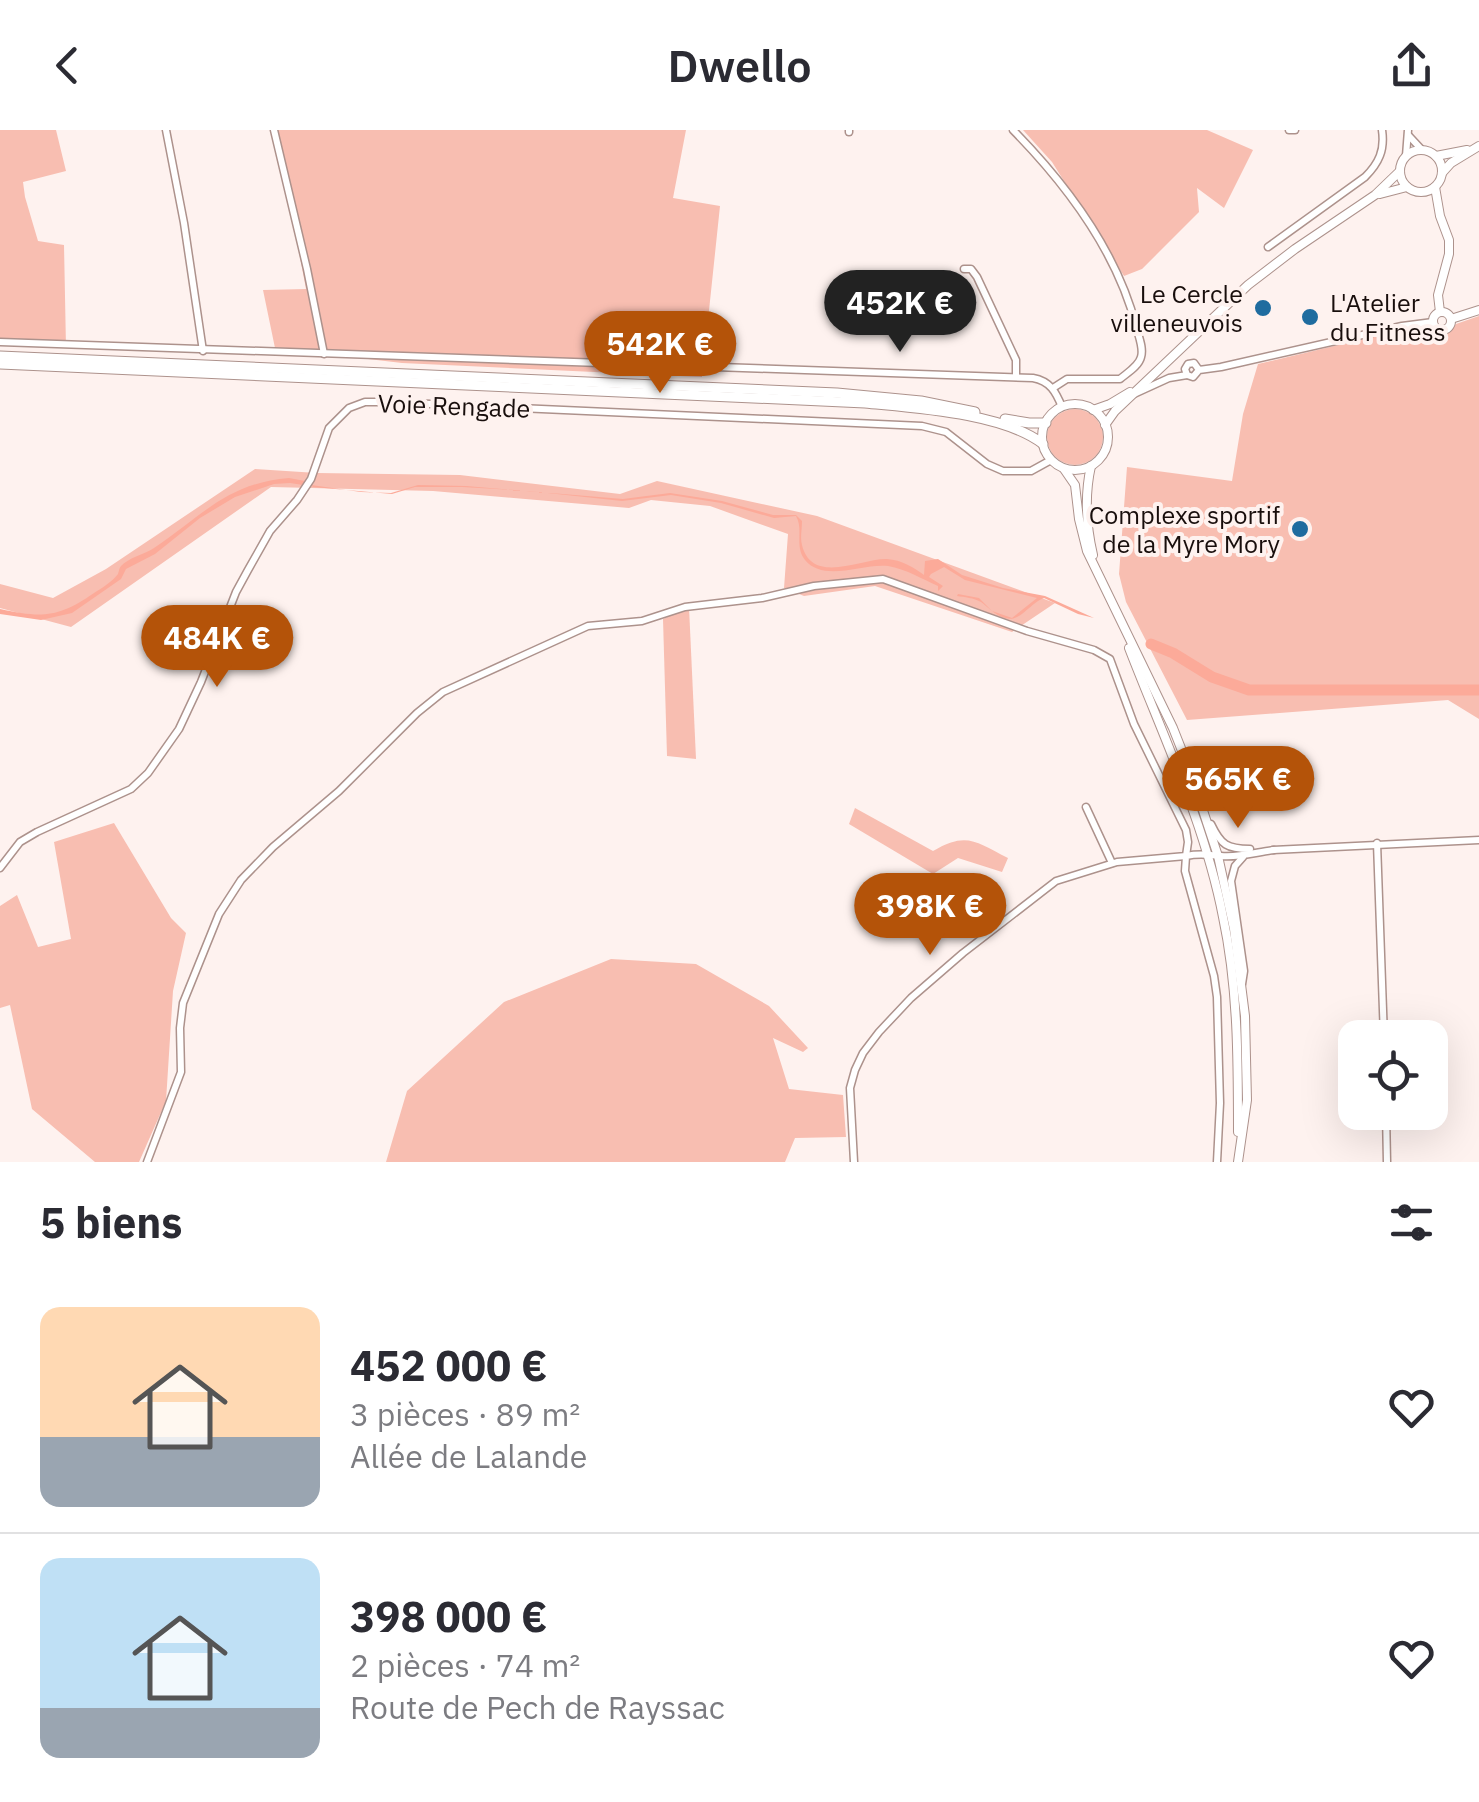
<!DOCTYPE html>
<html lang="fr">
<meta charset="utf-8">
<style>
:root{--surface:#fff;--page:#f2f2f3;--text:#2b2b33;--muted:#7c7c81;--line:#e1e1e2;--accent:#b45309}
body{margin:0;font-family:"IBM Plex Sans",sans-serif;background:var(--page);color:var(--text);height:100vh;display:flex;flex-direction:column;font-size:38px;white-space:nowrap}
*{box-sizing:border-box;margin:0}
p{font-size:32px;color:var(--muted)}
.icon{flex:none;width:55px;height:55px;fill:none;stroke:currentColor;stroke-width:2;stroke-linecap:round;stroke-linejoin:round}
.map{position:relative;height:1032px;overflow:hidden}
.side{display:flex;flex-direction:column;background:var(--surface);flex:1}
.side>*{flex:none}
.fabs{position:absolute;left:1338px;top:890px;display:grid;gap:20px}
.fabs a{display:grid;place-items:center;width:110px;height:110px;border-radius:20px;background:var(--surface);box-shadow:0 10px 40px #0002;font-size:50px}
.price{position:absolute;translate:-50% -85px;padding:0 22px;border-radius:35px;background:var(--accent);color:#fff;font-size:32px;line-height:65px;filter:drop-shadow(0 2px 5px #0008)}
.price::after{content:'';position:absolute;left:50%;top:60px;width:30px;height:22px;margin-left:-15px;background:inherit;clip-path:polygon(0 0,100% 0,50% 100%)}
.price.active{background:#222;color:#fff}
ul{padding:0;list-style:none}
li{display:flex;align-items:center;gap:30px;height:250px;padding:0 40px}
li+li{border-top:2px solid var(--line)}
li span{display:grid;place-items:center;flex:none;width:280px;height:200px;border-radius:20px;color:#555}
li>.icon{margin-inline-start:auto}
span .icon{width:120px;height:120px;fill:#fffc;stroke-width:1}
li b{font-size:42px}
h2{display:flex;justify-content:space-between;align-items:center;height:120px;padding:0 40px;font-size:42px}
header{display:flex;justify-content:space-between;align-items:center;height:130px;padding:0 40px;background:var(--surface);font-size:45px;font-weight:600}
.map>svg:first-child{display:block}
.green{fill:#f8beb1}
.water{fill:#fcaa99}
.lines{fill:none;stroke-linecap:round;stroke-linejoin:round}
.river{stroke:#fcaa99;stroke-width:11}
.minor-casing{stroke:#ad928c;stroke-width:9}
.major-casing{stroke:#ad928c;stroke-width:10}
.highway-casing{stroke:#ad928c;stroke-width:11}
.minor{stroke:#fff;stroke-width:6}
.major{stroke:#fff;stroke-width:8}
.highway{stroke:#fff;stroke-width:9}
.poi-dot{fill:#1f6c9f;stroke:#fef2ef;stroke-width:4}
.labels{text-anchor:middle;stroke-width:8;stroke-linejoin:round;paint-order:stroke}
.poi-label{font-size:25px;fill:#180e0c;stroke:#fef2ef;text-anchor:end}
.street-label{font-size:25px;fill:#180e0c;stroke:#fef2ef}
</style>
<header><svg class="icon" aria-label="back" viewBox="0 0 24 24"><path d="M15 5l-7 7 7 7"/></svg>Dwello<svg class="icon" aria-label="share" viewBox="0 0 24 24"><path d="M12 15V3M7 8l5-5 5 5M5 13v7h14v-7"/></svg></header>
<div class="map">
<svg width="1479" height="1032" viewBox="0 0 1479 1032">
<rect width="100%" height="100%" fill="#fef2ef"/>
<!-- green -->
<g class="green">
<path d="M0,0H56L66,41L23,52L25,67L38,111L64,115L66,217L0,208Z"/>
<path d="M276,0H686L673,68L720,76L702,247L402,233L275,218L263,160L306,159Z"/>
<path d="M1023,0H1207L1253,20L1224,78L1197,58L1199,82L1142,139L1124,146L1052,32Z"/>
<path d="M1479,186V589L1448,570L1187,590L1126,472L1119,444L1127,337L1232,351L1243,284L1258,234L1414,197L1430,198L1437,203L1450,202L1456,194Z"/>
<circle cx="1075" cy="307" r="28"/>
<path d="M255,339L317,343L460,345L620,364L657,351L817,386L1055,473L1012,502L875,456L804,466L784,458L788,404L710,376L651,370L629,378L433,361L271,357L71,497L0,478V454L53,468L106,439Z"/>
<path d="M689,477L696,629L667,626L663,489Z"/>
<path d="M855,678L933,721C967,701 976,712 1008,728L1002,742L958,728L933,744L849,694Z"/>
<path d="M114,693L171,788L186,803L173,861L166,971L139,1032H95L32,979L10,875L0,878V776L17,765L38,817L71,809L54,712Z"/>
<path d="M611,829L696,834L769,876L808,918L803,922L773,908L789,959L843,965L846,1007L795,1008L785,1032H386L407,961L504,872Z"/>
</g>
<!-- water -->
<g class="water">
<path d="M289,348L305,351L303,355L290,353L274,354L235,367L200,388L155,424L126,439L121,449L72,483L41,490L0,484V479C42,488 58,488 94,463C102,458 113,451 118,444C119,441 119,438 121,436C128,428 145,424 154,418C202,386 227,353 289,348Z"/>
<path d="M311,355L361,362L391,363L418,355L466,356L623,369L670,363L722,371L773,385H796L802,391C802,399 800,408 802,415C812,456 862,428 887,429C902,430 913,437 924,445L925,431L938,429L962,445L1003,458L1045,466L1094,488L1078,484L1044,468C1033,472 1027,482 1017,487C1004,494 990,479 981,472C974,468 964,467 957,466L958,464L979,468L992,481L1012,488L1037,468L965,450L944,437L931,444L929,447L943,456L938,461V456C922,449 906,439 888,436C863,433 824,453 805,430C794,416 804,400 796,386L774,388L721,373L671,365L622,371L529,361L462,357H415L392,364L313,357Z"/>
</g>
<g class="lines">
<!-- river -->
<path class="river" d="M1151,514L1173,523L1212,547L1249,560H1479"/>
<!-- minor casing -->
<g class="minor-casing">
<g id="minor">
<path d="M166,0L184,93L203,221"/>
<path d="M274,0L307,139L324,224"/>
<path d="M849,0V2"/>
<path d="M1013,0C1066,54 1117,122 1136,196C1138,205 1144,218 1141,227C1139,236 1127,243 1120,249H1067L1053,258"/>
<path d="M1289,0H1295"/>
<path d="M1409,6L1422,20"/>
<path d="M1406,26L1408,0"/>
<path d="M1268,117L1365,47C1379,33 1385,20 1382,0"/>
<path d="M964,139H971L977,147L1016,230V247"/>
<path d="M0,212L1033,248C1050,251 1056,262 1062,277"/>
<path d="M1199,240L1194,233L1188,234L1185,239L1187,245L1193,247L1199,240L1221,237L1402,196L1433,192"/>
<path d="M1134,264L1169,248L1187,245"/>
<path d="M1086,677L1112,733"/>
<path d="M1211,694C1221,715 1227,719 1250,719"/>
<path d="M1377,713L1384,908"/>
<path d="M1273,720L1479,710"/>
<path d="M0,738L20,712L37,702L131,659L148,643L179,599L201,552L236,462L248,440L270,401L297,370L311,349L329,298L349,278L365,272H386L922,296L946,302L987,334L1003,341H1031L1051,330"/>
<path d="M1242,854L1244,841L1231,751L1235,736L1243,727"/>
<path d="M1386,982L1387,1032"/>
<path d="M147,1032L181,942L180,898L183,873L219,784L241,750L273,717L339,661L417,583L443,562L588,496L642,491L685,477L762,468L814,456L883,449L1027,501L1094,520L1110,529L1134,594L1186,700L1188,712L1186,726L1117,732L1056,751L963,823L911,868L879,902L863,923L855,940L850,958L854,1032"/>
<path d="M1217,1032L1220,973L1217,867L1214,846L1185,741L1186,726C1202,723 1205,725 1221,726C1238,728 1257,722 1274,720"/>
</g>
</g>
<!-- major casing -->
<g class="major-casing">
<g id="major">
<circle cx="1421" cy="41" r="21"/>
<path d="M1436,26L1467,20"/>
<path d="M1442,43L1451,33L1479,16"/>
<path d="M1435,57L1440,86L1449,110V124L1438,165L1440,182"/>
<path d="M1380,64L1407,57"/>
<circle cx="1442" cy="191" r="9"/>
<path d="M1451,189L1479,180"/>
<circle cx="1075" cy="307" r="33"/>
<path d="M1093,280L1110,274L1130,262"/>
<path d="M1105,295L1115,281L1248,155L1295,119L1375,65L1400,41"/>
<path d="M1091,336C1084,367 1086,395 1093,425"/>
<path d="M1064,339L1075,355L1079,389L1087,421L1173,598L1190,641L1218,726L1234,799L1245,886L1247,970L1238,1032"/>
<path d="M1129,518C1163,606 1205,694 1223,787C1238,857 1238,931 1238,1002"/>
</g>
</g>
<!-- highway casing -->
<g class="highway-casing">
<g id="highway">
<path d="M0,226L837,263L921,271L975,282"/>
<path d="M0,234L865,273C915,278 1003,283 1043,314"/>
<path d="M1005,289L1029,293H1046"/>
</g>
</g>
<!-- minor -->
<use href="#minor" class="minor"/>
<!-- major -->
<use href="#major" class="major"/>
<!-- highway -->
<use href="#highway" class="highway"/>
</g>
<!-- markers -->
<g class="poi-dot">
<circle cx="1263" cy="178" r="10"/>
<circle cx="1310" cy="187" r="10"/>
<circle cx="1300" cy="399" r="10"/>
</g>
<g class="labels">
<!-- poi labels -->
<g class="poi-label">
<text x="1243" y="173">Le Cercle<tspan x="1243" dy="29">villeneuvois</tspan></text>
<text x="1330" y="182" text-anchor="start">L'Atelier<tspan x="1330" dy="29">du Fitness</tspan></text>
<text x="1280" y="394">Complexe sportif<tspan x="1280" dy="29">de la Myre Mory</tspan></text>
</g>
<!-- street labels -->
<g class="street-label">
<text transform="translate(454 276) rotate(2)" y="9">Voie Rengade</text>
</g>
</g>
</svg>
<div class="fabs">
<a><svg class="icon" aria-label="locate" viewBox="0 0 24 24"><circle cx="12" cy="12" r="6"/><path d="M12 2v4M12 18v4M2 12h4M18 12h4"/></svg></a>
</div>
<b class="price active" style="left:900px;top:225px">452K €</b>
<b class="price" style="left:660px;top:266px">542K €</b>
<b class="price" style="left:217px;top:560px">484K €</b>
<b class="price" style="left:1238px;top:701px">565K €</b>
<b class="price" style="left:930px;top:828px">398K €</b>
</div>
<section class="side">
<h2>5 biens<svg class="icon" aria-label="filters" viewBox="0 0 24 24"><path d="M4 7h16M4 17h16"/><circle cx="9" cy="7" r="2"/><circle cx="15" cy="17" r="2"/></svg></h2>
<ul>
<li><span style="background:linear-gradient(#ffd9b3 65%,#9aa5b1 0)"><svg class="icon" aria-label="home" viewBox="0 0 24 24"><path d="M3 11l9-7 9 7M6 9v11h12V9"/></svg></span><div><b>452 000 €</b><p>3 pièces · 89 m²</p><p>Allée de Lalande</p></div><svg class="icon" aria-label="heart" viewBox="0 0 24 24"><path d="M12 20l-8-8c-3-5 5-10 8-4 3-6 11-1 8 4z"/></svg></li>
<li><span style="background:linear-gradient(#bfe0f5 75%,#9aa5b1 0)"><svg class="icon" aria-label="home" viewBox="0 0 24 24"><path d="M3 11l9-7 9 7M6 9v11h12V9"/></svg></span><div><b>398 000 €</b><p>2 pièces · 74 m²</p><p>Route de Pech de Rayssac</p></div><svg class="icon" aria-label="heart" viewBox="0 0 24 24"><path d="M12 20l-8-8c-3-5 5-10 8-4 3-6 11-1 8 4z"/></svg></li>
</ul>
</section>
